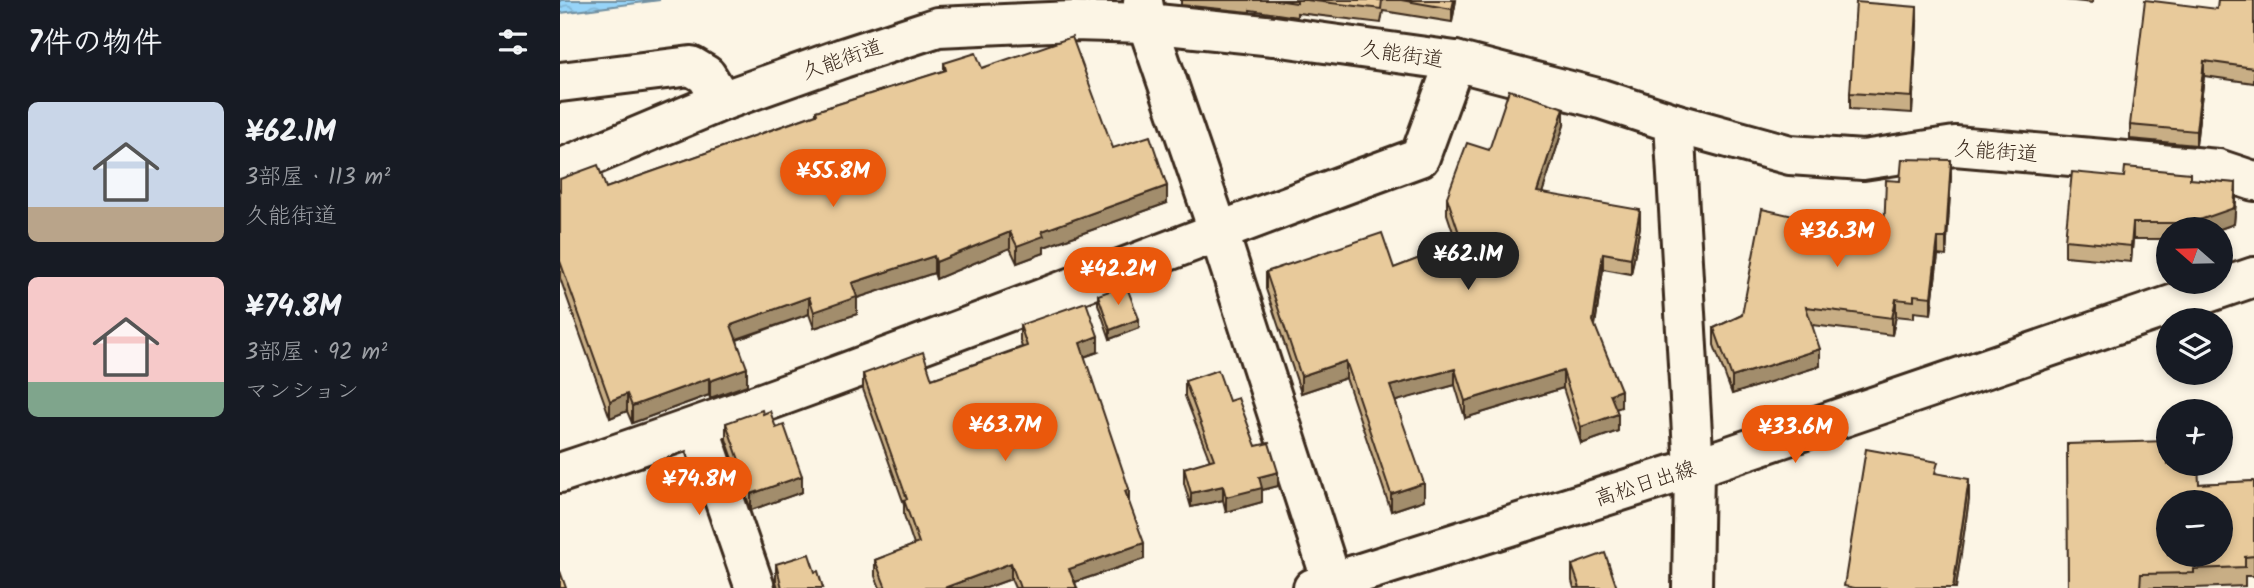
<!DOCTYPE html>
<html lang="ja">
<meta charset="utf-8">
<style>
:root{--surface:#171b24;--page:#242831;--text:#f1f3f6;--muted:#9ea1a6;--accent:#ea580c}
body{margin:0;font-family:Kalam,"Klee One",sans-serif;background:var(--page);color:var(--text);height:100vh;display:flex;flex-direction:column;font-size:26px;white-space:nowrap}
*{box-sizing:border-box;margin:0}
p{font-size:23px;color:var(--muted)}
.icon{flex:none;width:38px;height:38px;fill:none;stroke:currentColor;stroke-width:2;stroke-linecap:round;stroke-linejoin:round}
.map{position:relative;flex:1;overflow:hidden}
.panel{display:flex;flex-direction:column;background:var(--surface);width:560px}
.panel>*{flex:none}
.needle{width:46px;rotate:290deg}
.controls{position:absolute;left:1596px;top:217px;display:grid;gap:14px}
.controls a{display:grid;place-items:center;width:77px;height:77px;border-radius:50%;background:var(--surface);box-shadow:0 4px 10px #0003;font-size:35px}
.price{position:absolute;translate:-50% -60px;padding:0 16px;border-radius:24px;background:var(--accent);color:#fff;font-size:23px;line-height:46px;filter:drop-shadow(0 2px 4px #0008)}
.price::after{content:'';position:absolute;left:50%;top:42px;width:21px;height:16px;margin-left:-10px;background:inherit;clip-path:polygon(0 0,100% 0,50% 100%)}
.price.on{background:#222;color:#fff}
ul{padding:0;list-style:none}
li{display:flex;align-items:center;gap:21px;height:175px;padding:0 28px}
li span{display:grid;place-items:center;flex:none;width:196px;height:140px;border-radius:10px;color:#555}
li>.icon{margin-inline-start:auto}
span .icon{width:84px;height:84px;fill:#fffc;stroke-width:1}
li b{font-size:30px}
h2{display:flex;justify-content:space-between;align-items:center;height:84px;padding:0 28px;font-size:30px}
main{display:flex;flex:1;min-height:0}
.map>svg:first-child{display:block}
.water{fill:url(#water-waves);stroke:#7290a1;stroke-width:2}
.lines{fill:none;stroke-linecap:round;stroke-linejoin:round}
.minor-casing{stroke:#3b2a1e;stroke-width:44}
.secondary-casing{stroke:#3b2a1e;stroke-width:44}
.minor{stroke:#fcf5e5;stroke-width:38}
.secondary{stroke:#fcf5e5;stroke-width:38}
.wall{fill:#c8ae85;stroke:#3b2a1e;stroke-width:2}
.shaded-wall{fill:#a28d6c;stroke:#3b2a1e;stroke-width:2}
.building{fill:#e8ca9b;stroke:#3b2a1e;stroke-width:2;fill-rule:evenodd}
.labels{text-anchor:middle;stroke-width:6;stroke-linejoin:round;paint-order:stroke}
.street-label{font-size:21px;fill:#3b2a1e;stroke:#fcf5e5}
</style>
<main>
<section class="panel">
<h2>7件の物件<svg class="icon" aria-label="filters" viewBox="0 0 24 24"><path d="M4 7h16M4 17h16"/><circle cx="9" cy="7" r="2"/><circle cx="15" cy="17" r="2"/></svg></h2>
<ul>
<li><span style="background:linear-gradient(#c9d6e8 75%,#b9a48a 0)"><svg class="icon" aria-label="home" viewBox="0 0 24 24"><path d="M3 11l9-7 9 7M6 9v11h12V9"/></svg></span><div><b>¥62.1M</b><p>3部屋 · 113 m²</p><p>久能街道</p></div></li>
<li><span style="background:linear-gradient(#f6c9c9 75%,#7fa58c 0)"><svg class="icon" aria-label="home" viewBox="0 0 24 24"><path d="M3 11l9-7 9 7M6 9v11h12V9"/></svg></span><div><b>¥74.8M</b><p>3部屋 · 92 m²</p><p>マンション</p></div></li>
</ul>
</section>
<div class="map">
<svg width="1694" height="588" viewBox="0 0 1694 588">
<defs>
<pattern id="water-waves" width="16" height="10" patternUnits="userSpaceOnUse" patternTransform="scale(1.75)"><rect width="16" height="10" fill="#97d4f8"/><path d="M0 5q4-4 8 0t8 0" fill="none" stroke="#83b6d4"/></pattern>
</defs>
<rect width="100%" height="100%" fill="#fcf5e5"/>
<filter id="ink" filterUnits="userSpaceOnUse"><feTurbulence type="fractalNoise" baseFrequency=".0143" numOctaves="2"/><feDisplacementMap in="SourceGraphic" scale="14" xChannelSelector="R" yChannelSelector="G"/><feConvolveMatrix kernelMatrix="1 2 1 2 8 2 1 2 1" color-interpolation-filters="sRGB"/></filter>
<g filter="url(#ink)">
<!-- water -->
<path class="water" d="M0,0H100L0,13Z"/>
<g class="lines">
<!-- minor casing -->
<g class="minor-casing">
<g id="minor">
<path d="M583,2L587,23L658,230L774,588"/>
<path d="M0,82L131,66L146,75L162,101"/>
<path d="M1114,123L1134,468L1132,588"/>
<path d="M0,169L162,101L283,58L378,27L513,21L587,23L714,36L895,61L1041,99L1114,123L1230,155L1303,160L1395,146L1658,169L1694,181"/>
<path d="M139,427L195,588"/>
<path d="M0,473C290,377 573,261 860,157L895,61"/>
</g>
</g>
<!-- secondary casing -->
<g class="secondary-casing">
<path id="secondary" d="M753,588L1134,468L1694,277"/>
</g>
<!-- minor -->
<use href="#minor" class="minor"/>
<!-- secondary -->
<use href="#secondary" class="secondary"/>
</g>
<!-- wall -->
<g class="wall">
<path d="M621,0H896L892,22L823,11L821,23L737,13V17L690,10V12L621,5Z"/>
<path d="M1505,0H1533L1532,3Z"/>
<path d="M1694,0V83L1644,76L1636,145L1570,139V125L1657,9Z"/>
<path d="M1357,23L1352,113L1290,109V93Z"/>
<path d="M384,63L422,68L553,148L607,203L484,247V253L457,263L450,248L376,279L374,273L297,298V314L254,328L249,314L177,340L187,385L150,398L149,395L72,423L67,411L50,418L0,278V179L46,188L256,114V111L384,71Z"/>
<path d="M1004,125L982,193L1080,227L1071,274L1043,269L1035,326L1061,407L1056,408L1058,431L1021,444L1003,388L905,418L895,385L835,401L864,500L831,511L786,378L741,393L706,289V272L834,268L897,244L887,214V197L929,150Z"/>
<path d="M1391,177L1386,256L1378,255L1371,314L1354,312V318L1336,316L1332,335L1252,325L1260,366L1172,394L1154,345V328L1182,315L1251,222L1324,233L1340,181Z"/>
<path d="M1564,177L1630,179L1676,200L1674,224L1660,229H1608V239H1573L1571,262L1505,256V240Z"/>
<path d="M538,295L579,328L550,339L538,304Z"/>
<path d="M460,325L538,352L524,357L569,503L584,559L515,582L517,588H455L451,579L426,588H320L315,576V560L354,545L344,515V504L303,389V374L372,379L462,347L460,341Z"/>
<path d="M625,381L669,401L696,446L718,486L702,490V502L666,512L663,500L631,507L624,483V468L650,461L625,396Z"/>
<path d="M203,414L216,428L242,492L191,510L166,439V423Z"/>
<path d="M1694,481V576H1685V586L1634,588H1508L1639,484Z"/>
<path d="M216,564L255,572L263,588H218L216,581Z"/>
<path d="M1012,565L1057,588H1014L1012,581Z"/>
</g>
<!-- shaded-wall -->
<g class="shaded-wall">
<path d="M894,0H896L892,22V9Z"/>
<path d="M1357,7V23L1352,113V97Z"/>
<path d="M1644,61V76L1636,145V131Z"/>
<path d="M1004,108V125L977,209V192Z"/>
<path d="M1391,160V177L1386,256V238Z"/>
<path d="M1676,183V200L1674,224L1660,229H1631V223Z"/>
<path d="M607,186V203L484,247V253L457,263V246L482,231Z"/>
<path d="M1080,210V227L1071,274V258Z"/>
<path d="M1573,223V239L1571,262V246Z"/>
<path d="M450,232V248L376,279V262Z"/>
<path d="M1378,238V255L1371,314V297Z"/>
<path d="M1043,253V269L1033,338V321Z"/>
<path d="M374,256V273L297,298V314L254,328V312L292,283Z"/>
<path d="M249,297V314L171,341V325Z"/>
<path d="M1336,299V316L1332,335V318Z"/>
<path d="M579,319V328L550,339V330Z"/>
<path d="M538,336V352L520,358V343Z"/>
<path d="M1260,349V366L1172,394V377Z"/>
<path d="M786,361V378L741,393V376Z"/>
<path d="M187,368V385L150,398V381Z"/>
<path d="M895,369V385L830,403V386Z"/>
<path d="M1003,371V388L905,418V401Z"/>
<path d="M149,378V395L72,423V406Z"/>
<path d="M1061,390V407L1050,411V394Z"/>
<path d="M67,394V411L50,418V401Z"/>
<path d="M1058,414V431L1021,444V427Z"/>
<path d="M718,472V486L702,490V502L666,512V497L699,477Z"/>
<path d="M242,476V492L191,510V494Z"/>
<path d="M1409,479V500L1396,588H1393Z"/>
<path d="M864,483V500L831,511V494Z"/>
<path d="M663,486V500L631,507V493Z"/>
<path d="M569,489V504L565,491Z"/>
<path d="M584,543V559L509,584V569Z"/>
<path d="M451,563V579L426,588H384Z"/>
</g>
<!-- building -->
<g class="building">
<path d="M716,0H737V3Z"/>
<path d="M746,0H822L821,9Z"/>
<path d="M841,0H894L892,9Z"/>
<path d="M1585,0L1657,9L1658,0H1694V68L1644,61L1636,131L1570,125Z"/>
<path d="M1296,2L1357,7L1352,97L1290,93Z"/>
<path d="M512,37L553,148L590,136L607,186L482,231L484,236L457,246L450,232L376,262L374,256L292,283L297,297L254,312L249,297L171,325L187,368L150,381L149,378L72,406L67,394L50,401L0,261V179L38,165L46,188L257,114L256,111L386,70L384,63L416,53L422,68Z"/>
<path d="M949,90L1004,108L977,192L1080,210L1071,258L1043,253L1033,321L1061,390L1050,394L1058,414L1021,427L1003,371L905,401L895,369L830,386L864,483L831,494L786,361L741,376L706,272L822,233L834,268L902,242L887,197L907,143L929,150Z"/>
<path d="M1342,159L1391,160L1386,238H1378L1371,297L1354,295V301L1336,299L1332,318L1246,307L1260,349L1172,377L1154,328L1182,315L1202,209L1251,220V222L1324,233L1326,180L1340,181Z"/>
<path d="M1565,167L1630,173V179L1676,183L1674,208L1631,223H1573L1571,246L1505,240L1512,172L1564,177Z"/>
<path d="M566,285L579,319L550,330L538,295Z"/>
<path d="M526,302L538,336L520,343L569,489L565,491L584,543L509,569L517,588H460L451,563L384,588H326L315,560L359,543L344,500L347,499L303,374L363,352L372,379L467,346L460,325Z"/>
<path d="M658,370L669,401L678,398L696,446L709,443L718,472L699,477L702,488L666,497L663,486L631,493L624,468L654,459L625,381Z"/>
<path d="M202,410L203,414L210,411L216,428L224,425L242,476L191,494L166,423Z"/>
<path d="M1608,441V464H1638L1639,484L1694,481V556L1685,557V567L1634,569V573L1581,574L1580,588H1508L1507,444ZM1608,502H1661V555H1608Z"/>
<path d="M1306,449L1378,462L1375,473L1409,479L1393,588H1295L1284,586Z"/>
<path d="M1045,553L1057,588H1020L1012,565Z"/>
<path d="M249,554L255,572L258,571L263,588H222L216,564Z"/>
<path d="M0,571L6,588H0Z"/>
</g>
</g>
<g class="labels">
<!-- street labels -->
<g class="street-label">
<text transform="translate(842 54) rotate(8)" y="7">久能街道</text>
<text transform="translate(282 59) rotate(-19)" y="7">久能街道</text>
<text transform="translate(1436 151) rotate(4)" y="7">久能街道</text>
<text transform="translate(1085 483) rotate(-18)" y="7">高松日出線</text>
</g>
</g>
</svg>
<div class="controls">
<a><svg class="needle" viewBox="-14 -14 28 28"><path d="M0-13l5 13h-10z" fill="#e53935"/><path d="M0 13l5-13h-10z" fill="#9ea1a6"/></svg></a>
<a><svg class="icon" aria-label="layers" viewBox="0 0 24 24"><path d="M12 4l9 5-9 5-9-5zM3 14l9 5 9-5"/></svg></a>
<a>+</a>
<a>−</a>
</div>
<b class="price" style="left:273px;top:209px">¥55.8M</b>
<b class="price" style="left:1277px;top:269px">¥36.3M</b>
<b class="price on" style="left:908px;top:292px">¥62.1M</b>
<b class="price" style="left:558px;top:307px">¥42.2M</b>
<b class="price" style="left:445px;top:463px">¥63.7M</b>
<b class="price" style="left:1235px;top:465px">¥33.6M</b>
<b class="price" style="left:139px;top:517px">¥74.8M</b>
</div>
</main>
